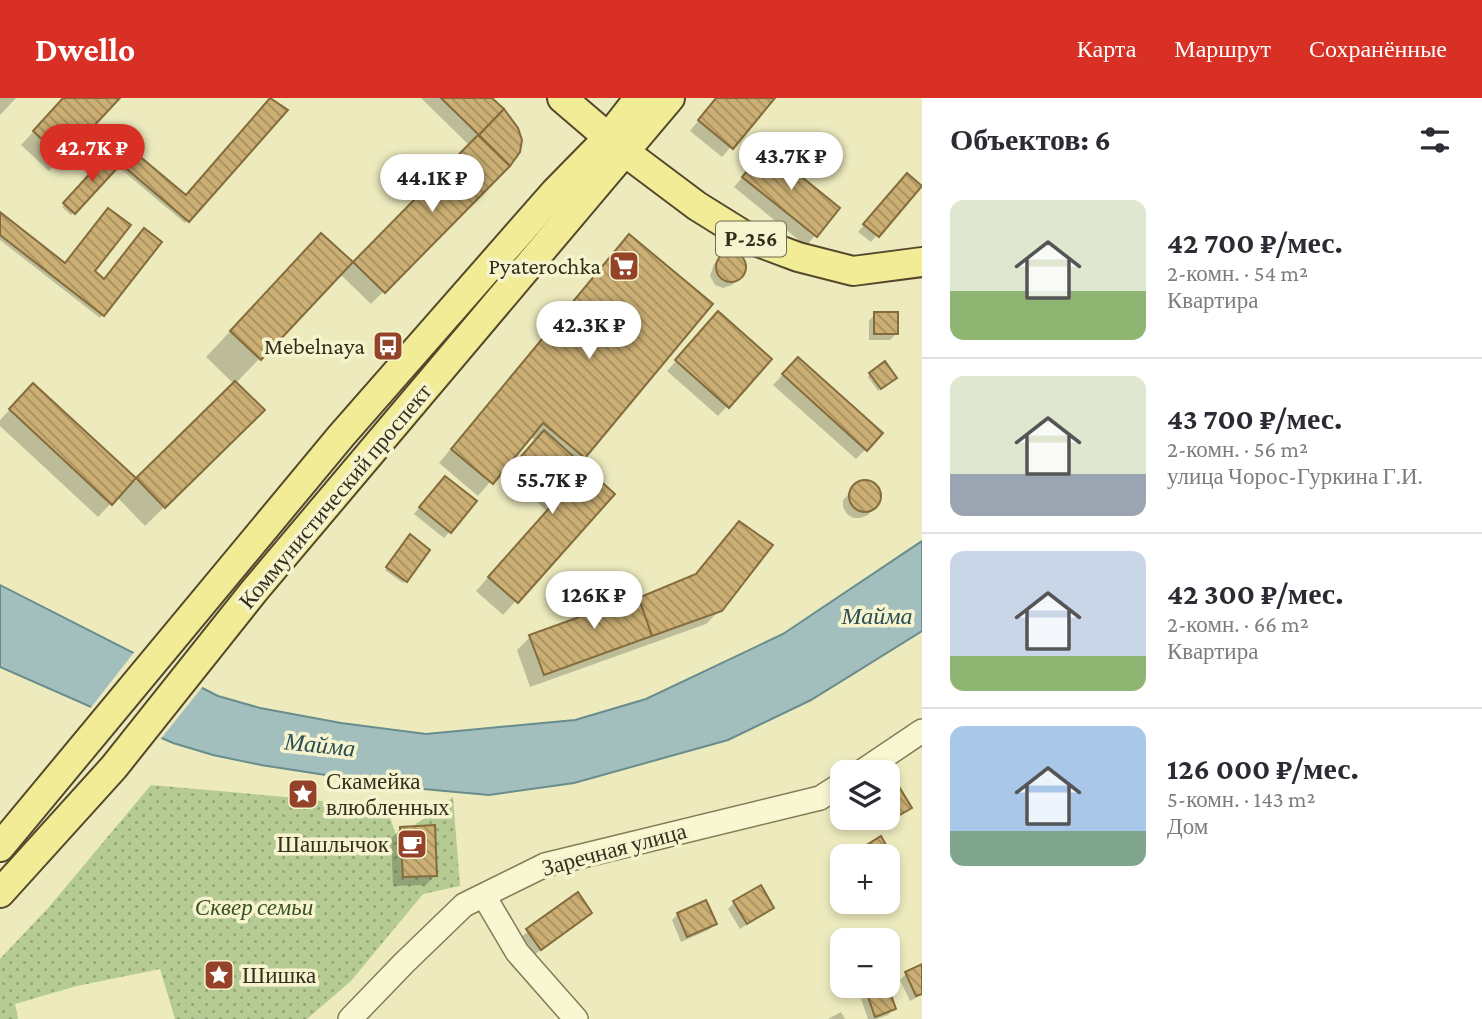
<!DOCTYPE html>
<html lang="ru">
<meta charset="utf-8">
<style>
:root{--surface:#fff;--page:#f7f7f7;--text:#2b2b33;--muted:#7c7c81;--line:#e1e1e2;--accent:#d93025}
body{margin:0;font-family:"Crimson Pro",serif;background:var(--page);color:var(--text);height:100vh;display:flex;flex-direction:column;font-size:26px;white-space:nowrap}
*{box-sizing:border-box;margin:0}
p{font-size:23px;color:var(--muted)}
.icon{flex:none;width:38px;height:38px;fill:none;stroke:currentColor;stroke-width:2;stroke-linecap:round;stroke-linejoin:round}
.map{position:relative;flex:1;overflow:hidden}
.details{display:flex;flex-direction:column;background:var(--surface);width:560px}
.details>*{flex:none}
.tools{position:absolute;left:830px;top:662px;display:grid;gap:14px}
.tools a{display:grid;place-items:center;width:70px;height:70px;border-radius:14px;background:var(--surface);box-shadow:0 4px 10px #0003;font-size:35px}
.price{position:absolute;translate:-50% -60px;padding:0 16px;border-radius:24px;background:#fff;color:#222;font-size:23px;line-height:46px;filter:drop-shadow(0 2px 4px #0008)}
.price::after{content:'';position:absolute;left:50%;top:42px;width:21px;height:16px;margin-left:-10px;background:inherit;clip-path:polygon(0 0,100% 0,50% 100%)}
.price.current{background:var(--accent);color:#fff}
ul{padding:0;list-style:none}
li{display:flex;align-items:center;gap:21px;height:175px;padding:0 28px}
li+li{border-top:2px solid var(--line)}
li span{display:grid;place-items:center;flex:none;width:196px;height:140px;border-radius:14px;color:#555}
li>.icon{margin-inline-start:auto}
span .icon{width:84px;height:84px;fill:#fffc;stroke-width:1}
li b{font-size:30px}
h2{display:flex;justify-content:space-between;align-items:center;height:84px;padding:0 28px;font-size:30px}
header{display:flex;align-items:center;gap:42px;box-sizing:border-box;height:98px;padding:0 35px;background:var(--accent);color:#fff}
header strong{font-size:33px}
nav{display:flex;gap:38px;margin-inline-start:auto;font-size:24px}
main{display:flex;flex:1;min-height:0}
.map>svg:first-child{display:block}
.grass{fill:url(#grass-dots)}
.water{fill:#a2bfbe;stroke:#698c8c;stroke-width:2}
.pier{fill:#edebbe}
.shadow{fill:#0003}
.building{fill:url(#building-back-hatch);stroke:#846c3d;stroke-width:2}
.lines{fill:none;stroke-linecap:round;stroke-linejoin:round}
.minor-casing{stroke:#857c57;stroke-width:26}
.major-casing{stroke:#53482c;stroke-width:32}
.minor{stroke:#f8f7d1;stroke-width:23}
.major{stroke:#f1ec95;stroke-width:28}
.labels{text-anchor:middle;stroke-width:7;stroke-linejoin:round;paint-order:stroke}
.shield{fill:#f5f4ce;stroke:#6f6951;stroke-width:2}
.shield-label{font-size:21px;font-weight:bold;fill:#352e1c}
.poi-label{font-size:23px;fill:#352e1c;stroke:#f5f4ce;text-anchor:end}
.street-label{font-size:23px;fill:#352e1c;stroke:#f5f4ce}
.park-label{font-size:23px;font-style:italic;fill:#395122;stroke:#f5f4ce}
.water-label{font-size:24px;font-style:italic;fill:#2b4d55;stroke:#f5f4ce}
</style>
<header>
<strong>Dwello</strong>
<nav><a>Карта</a><a>Маршрут</a><a>Сохранённые</a></nav>
</header>
<main>
<div class="map">
<svg width="922" height="921" viewBox="0 0 922 921">
<defs>
<pattern id="grass-dots" width="8" height="8" patternUnits="userSpaceOnUse" patternTransform="scale(1.75)"><rect width="8" height="8" fill="#b6cb93"/><path d="M2 2h.1M6 6h.1" fill="none" stroke="#95a577" stroke-width="1.8" stroke-linecap="round"/></pattern>
<pattern id="building-back-hatch" width="6" height="6" patternUnits="userSpaceOnUse" patternTransform="scale(1.75)"><rect width="6" height="6" fill="#cbaf74"/><path d="M-1 5l2 2M0 0l6 6M5-1l2 2" fill="none" stroke="#a68f5e"/></pattern>
</defs>
<rect width="100%" height="100%" fill="#edebbe"/>
<!-- grass -->
<path class="grass" d="M151,687L308,701L388,713L397,740L453,699L460,788L423,796L351,883L307,921H175L160,871L77,888L15,906L18,921H0V861L49,809Z"/>
<!-- water -->
<path class="water" d="M922,443V533L811,602L728,642L574,685L489,697L423,691L358,682L261,667L213,657L173,645L0,569V487L218,598L260,610L341,625L426,636L575,622L646,601L783,536Z"/>
<!-- pier -->
<path class="pier" d="M135,553L204,587L159,643L89,612Z"/>
<!-- shadow -->
<g class="shadow">
<path d="M0,0H16L0,17Z"/>
<path d="M65,0H118L49,73L21,47Z"/>
<path d="M421,0H489L518,54L508,67L371,206L340,176L236,285L262,312L145,428L117,399L98,419L0,328V322L33,287L136,383L234,286L206,259L296,163L321,138L353,166L470,48Z"/>
<path d="M717,0H773L722,59L690,33Z"/>
<path d="M285,12L185,125L117,68L71,117L62,109L109,58L121,68L133,55L186,99Z"/>
<path d="M766,52L838,111L806,148L734,89Z"/>
<path d="M900,83L919,88L871,144L858,134Z"/>
<path d="M0,116L65,167L92,173L104,183L160,144L100,220L0,142Z"/>
<path d="M616,152L711,206L578,365L613,396L503,517L476,493L547,413L506,376L536,343L530,338L478,398L439,365Z"/>
<path d="M734,156L743,163L744,172L739,180L732,187L723,190L715,187L710,178L714,166L725,157Z"/>
<path d="M875,216L896,236L890,242H869V223Z"/>
<path d="M709,226L770,261L718,318L667,273Z"/>
<path d="M788,271L866,351L856,361L773,287Z"/>
<path d="M870,276L892,282L878,293L868,279Z"/>
<path d="M860,384H868L875,387L879,394V402L868,417L860,420H853L847,416L843,409V402Z"/>
<path d="M439,386L450,433L444,440L414,416Z"/>
<path d="M739,425L720,512L706,526L530,589L517,552L530,539L595,516L591,506L604,493L637,502L693,479Z"/>
<path d="M407,441L405,483L403,485L385,472Z"/>
<path d="M910,710L903,716L878,731L871,719H887Z"/>
<path d="M401,731L435,777L426,787L393,788L391,740Z"/>
<path d="M577,797L590,815L534,857L521,839Z"/>
<path d="M734,805L772,810L740,831L728,811Z"/>
<path d="M678,816L715,826L708,832L681,844L672,822Z"/>
<path d="M922,868V897L910,903L900,882L906,876Z"/>
<path d="M867,895L894,910L888,917L877,921H868L861,901Z"/>
<path d="M841,914L845,921H828Z"/>
</g>
<!-- building -->
<g class="building">
<path d="M63,0H120L63,61L33,33Z"/>
<path d="M270,0L288,12L189,124L121,66L132,52L186,97Z"/>
<path d="M441,0H492L504,11L479,37Z"/>
<path d="M716,0H775L733,51L698,22Z"/>
<path d="M504,11L518,30L522,42L520,54L510,68L479,37Z"/>
<path d="M478,37L510,68L385,195L353,164Z"/>
<path d="M766,50L840,110L817,139L742,79Z"/>
<path d="M109,55L121,66L75,116L63,105Z"/>
<path d="M907,75L922,88L879,139L863,126Z"/>
<path d="M108,110L131,127L95,173L104,181L144,130L162,144L104,218L0,137V114L65,165Z"/>
<path d="M321,135L353,164L261,262L230,233Z"/>
<path d="M629,136L713,206L585,360L543,325L493,386L451,351Z"/>
<circle cx="731" cy="169" r="15"/>
<path d="M718,213L772,261L729,310L675,262Z"/>
<rect x="874" y="214" width="24" height="22"/>
<path d="M798,259L883,335L867,353L782,276Z"/>
<path d="M885,263L897,280L881,291L869,275Z"/>
<path d="M235,283L265,312L165,410L136,380Z"/>
<path d="M33,285L136,380L112,407L9,311Z"/>
<path d="M544,332L615,396L518,505L488,479L559,399L518,362Z"/>
<path d="M445,378L477,403L451,435L419,409Z"/>
<circle cx="865" cy="398" r="16"/>
<path d="M739,423L773,447L722,513L652,538L638,500L696,476Z"/>
<path d="M410,436L430,452L407,484L386,469Z"/>
<path d="M632,481L652,538L544,577L529,537L610,508L603,491Z"/>
<path d="M898,687L912,710L884,726L880,719H887V694Z"/>
<path d="M435,727L437,778L403,779L400,729Z"/>
<path d="M881,738L894,761L887,766V758H855L854,755Z"/>
<path d="M761,787L774,810L747,826L733,803Z"/>
<path d="M578,794L592,815L541,852L526,831Z"/>
<path d="M706,802L717,826L687,839L677,815Z"/>
<path d="M922,866V896L916,898L905,874Z"/>
<path d="M887,886L896,911L875,919L866,893Z"/>
</g>
<g class="lines">
<!-- minor casing -->
<g class="minor-casing">
<g id="minor">
<path d="M861,674L922,633"/>
<path d="M484,798L517,854L576,921"/>
<path d="M350,921L404,865L464,807L545,767L820,700L842,686"/>
</g>
</g>
<!-- major casing -->
<g class="major-casing">
<g id="major">
<path d="M562,0L625,54L697,108L750,141L798,159L853,173L922,164"/>
<path d="M0,749L341,338L555,94L607,41L639,0"/>
<path d="M0,795L114,669L254,493L670,0"/>
</g>
</g>
<!-- minor -->
<use href="#minor" class="minor"/>
<!-- major -->
<use href="#major" class="major"/>
</g>
<!-- icons -->
<defs>
<g id="supermarket-square" transform="scale(1.575)"><rect x="-9" y="-9" width="18" height="18" rx="4" fill="#944328" stroke="#f5f4ce"/><path d="M-6-5.5h2.5l.6 2H6L4.5 2H-2.5L-4.4-4H-6ZM-1.5 3.2a1.3 1.3 0 1 0 .1 0ZM3 3.2a1.3 1.3 0 1 0 .1 0Z" fill="#fff"/></g>
<g id="bus-square" transform="scale(1.575)"><rect x="-9" y="-9" width="18" height="18" rx="4" fill="#944328" stroke="#f5f4ce"/><path d="M-5-6H5V4H4V6H2V4H-2V6H-4V4H-5ZM-3.5-4V0h7V-4ZM-3.5 1.2v1.5H-2V1.2ZM2 1.2v1.5H3.5V1.2Z" fill="#fff"/></g>
<g id="sight-square" transform="scale(1.575)"><rect x="-9" y="-9" width="18" height="18" rx="4" fill="#944328" stroke="#f5f4ce"/><path d="M0-6L1.8-2.2L6-1.7L2.9 1.2L3.7 5.4L0 3.3L-3.7 5.4L-2.9 1.2L-6-1.7L-1.8-2.2Z" fill="#fff"/></g>
<g id="cafe-square" transform="scale(1.575)"><rect x="-9" y="-9" width="18" height="18" rx="4" fill="#944328" stroke="#f5f4ce"/><path d="M-5.5-4.5H6V0H3Q3 3.5 0 3.5H-2.5Q-5.5 3.5-5.5 0ZM3-3.2v2h1.7v-2ZM-6 4.5H4V6H-6Z" fill="#fff"/></g>
</defs>
<g fill-rule="evenodd">
<use href="#supermarket-square" x="624" y="168"/>
<use href="#bus-square" x="388" y="248"/>
<use href="#sight-square" x="303" y="696"/>
<use href="#cafe-square" x="412" y="746"/>
<use href="#sight-square" x="219" y="877"/>
</g>
<g class="labels">
<!-- shield labels -->
<rect class="shield" x="716" y="123.5" width="70" height="35" rx="5"/>
<g class="shield-label">
<text x="751" y="148">Р-256</text>
</g>
<!-- poi labels -->
<g class="poi-label">
<text x="601" y="176">Pyaterochka</text>
<text x="365" y="256">Mebelnaya</text>
<text x="326" y="691" text-anchor="start">Скамейка<tspan x="326" dy="26">влюбленных</tspan></text>
<text x="389" y="754">Шашлычок</text>
<text x="242" y="885" text-anchor="start">Шишка</text>
</g>
<!-- street labels -->
<g class="street-label">
<text transform="translate(335 398) rotate(-50)" y="8">Коммунистический проспект</text>
<text transform="translate(614 751) rotate(-15)" y="8">Заречная улица</text>
</g>
<!-- park labels -->
<g class="park-label">
<text x="254" y="817">Сквер семьи</text>
</g>
<!-- water labels -->
<g class="water-label">
<text x="877" y="526">Майма</text>
<text transform="translate(320 647) rotate(6)" y="8">Майма</text>
</g>
</g>
</svg>
<div class="tools">
<a><svg class="icon" aria-label="layers" viewBox="0 0 24 24"><path d="M12 4l9 5-9 5-9-5zM3 14l9 5 9-5"/></svg></a>
<a>+</a>
<a>−</a>
</div>
<b class="price current" style="left:92px;top:86px">42.7K ₽</b>
<b class="price" style="left:791px;top:94px">43.7K ₽</b>
<b class="price" style="left:432px;top:116px">44.1K ₽</b>
<b class="price" style="left:589px;top:263px">42.3K ₽</b>
<b class="price" style="left:552px;top:418px">55.7K ₽</b>
<b class="price" style="left:594px;top:533px">126K ₽</b>
</div>
<section class="details">
<h2>Объектов: 6<svg class="icon" aria-label="filters" viewBox="0 0 24 24"><path d="M4 7h16M4 17h16"/><circle cx="9" cy="7" r="2"/><circle cx="15" cy="17" r="2"/></svg></h2>
<ul>
<li><span style="background:linear-gradient(#dfe7d0 65%,#8fb573 0)"><svg class="icon" aria-label="home" viewBox="0 0 24 24"><path d="M3 11l9-7 9 7M6 9v11h12V9"/></svg></span><div><b>42 700 ₽/мес.</b><p>2-комн. · 54 m²</p><p>Квартира</p></div></li>
<li><span style="background:linear-gradient(#dfe7d0 70%,#9aa5b1 0)"><svg class="icon" aria-label="home" viewBox="0 0 24 24"><path d="M3 11l9-7 9 7M6 9v11h12V9"/></svg></span><div><b>43 700 ₽/мес.</b><p>2-комн. · 56 m²</p><p>улица Чорос-Гуркина Г.И.</p></div></li>
<li><span style="background:linear-gradient(#c9d6e8 75%,#8fb573 0)"><svg class="icon" aria-label="home" viewBox="0 0 24 24"><path d="M3 11l9-7 9 7M6 9v11h12V9"/></svg></span><div><b>42 300 ₽/мес.</b><p>2-комн. · 66 m²</p><p>Квартира</p></div></li>
<li><span style="background:linear-gradient(#a9c7e8 75%,#7fa58c 0)"><svg class="icon" aria-label="home" viewBox="0 0 24 24"><path d="M3 11l9-7 9 7M6 9v11h12V9"/></svg></span><div><b>126 000 ₽/мес.</b><p>5-комн. · 143 m²</p><p>Дом</p></div></li>
</ul>
</section>
</main>
